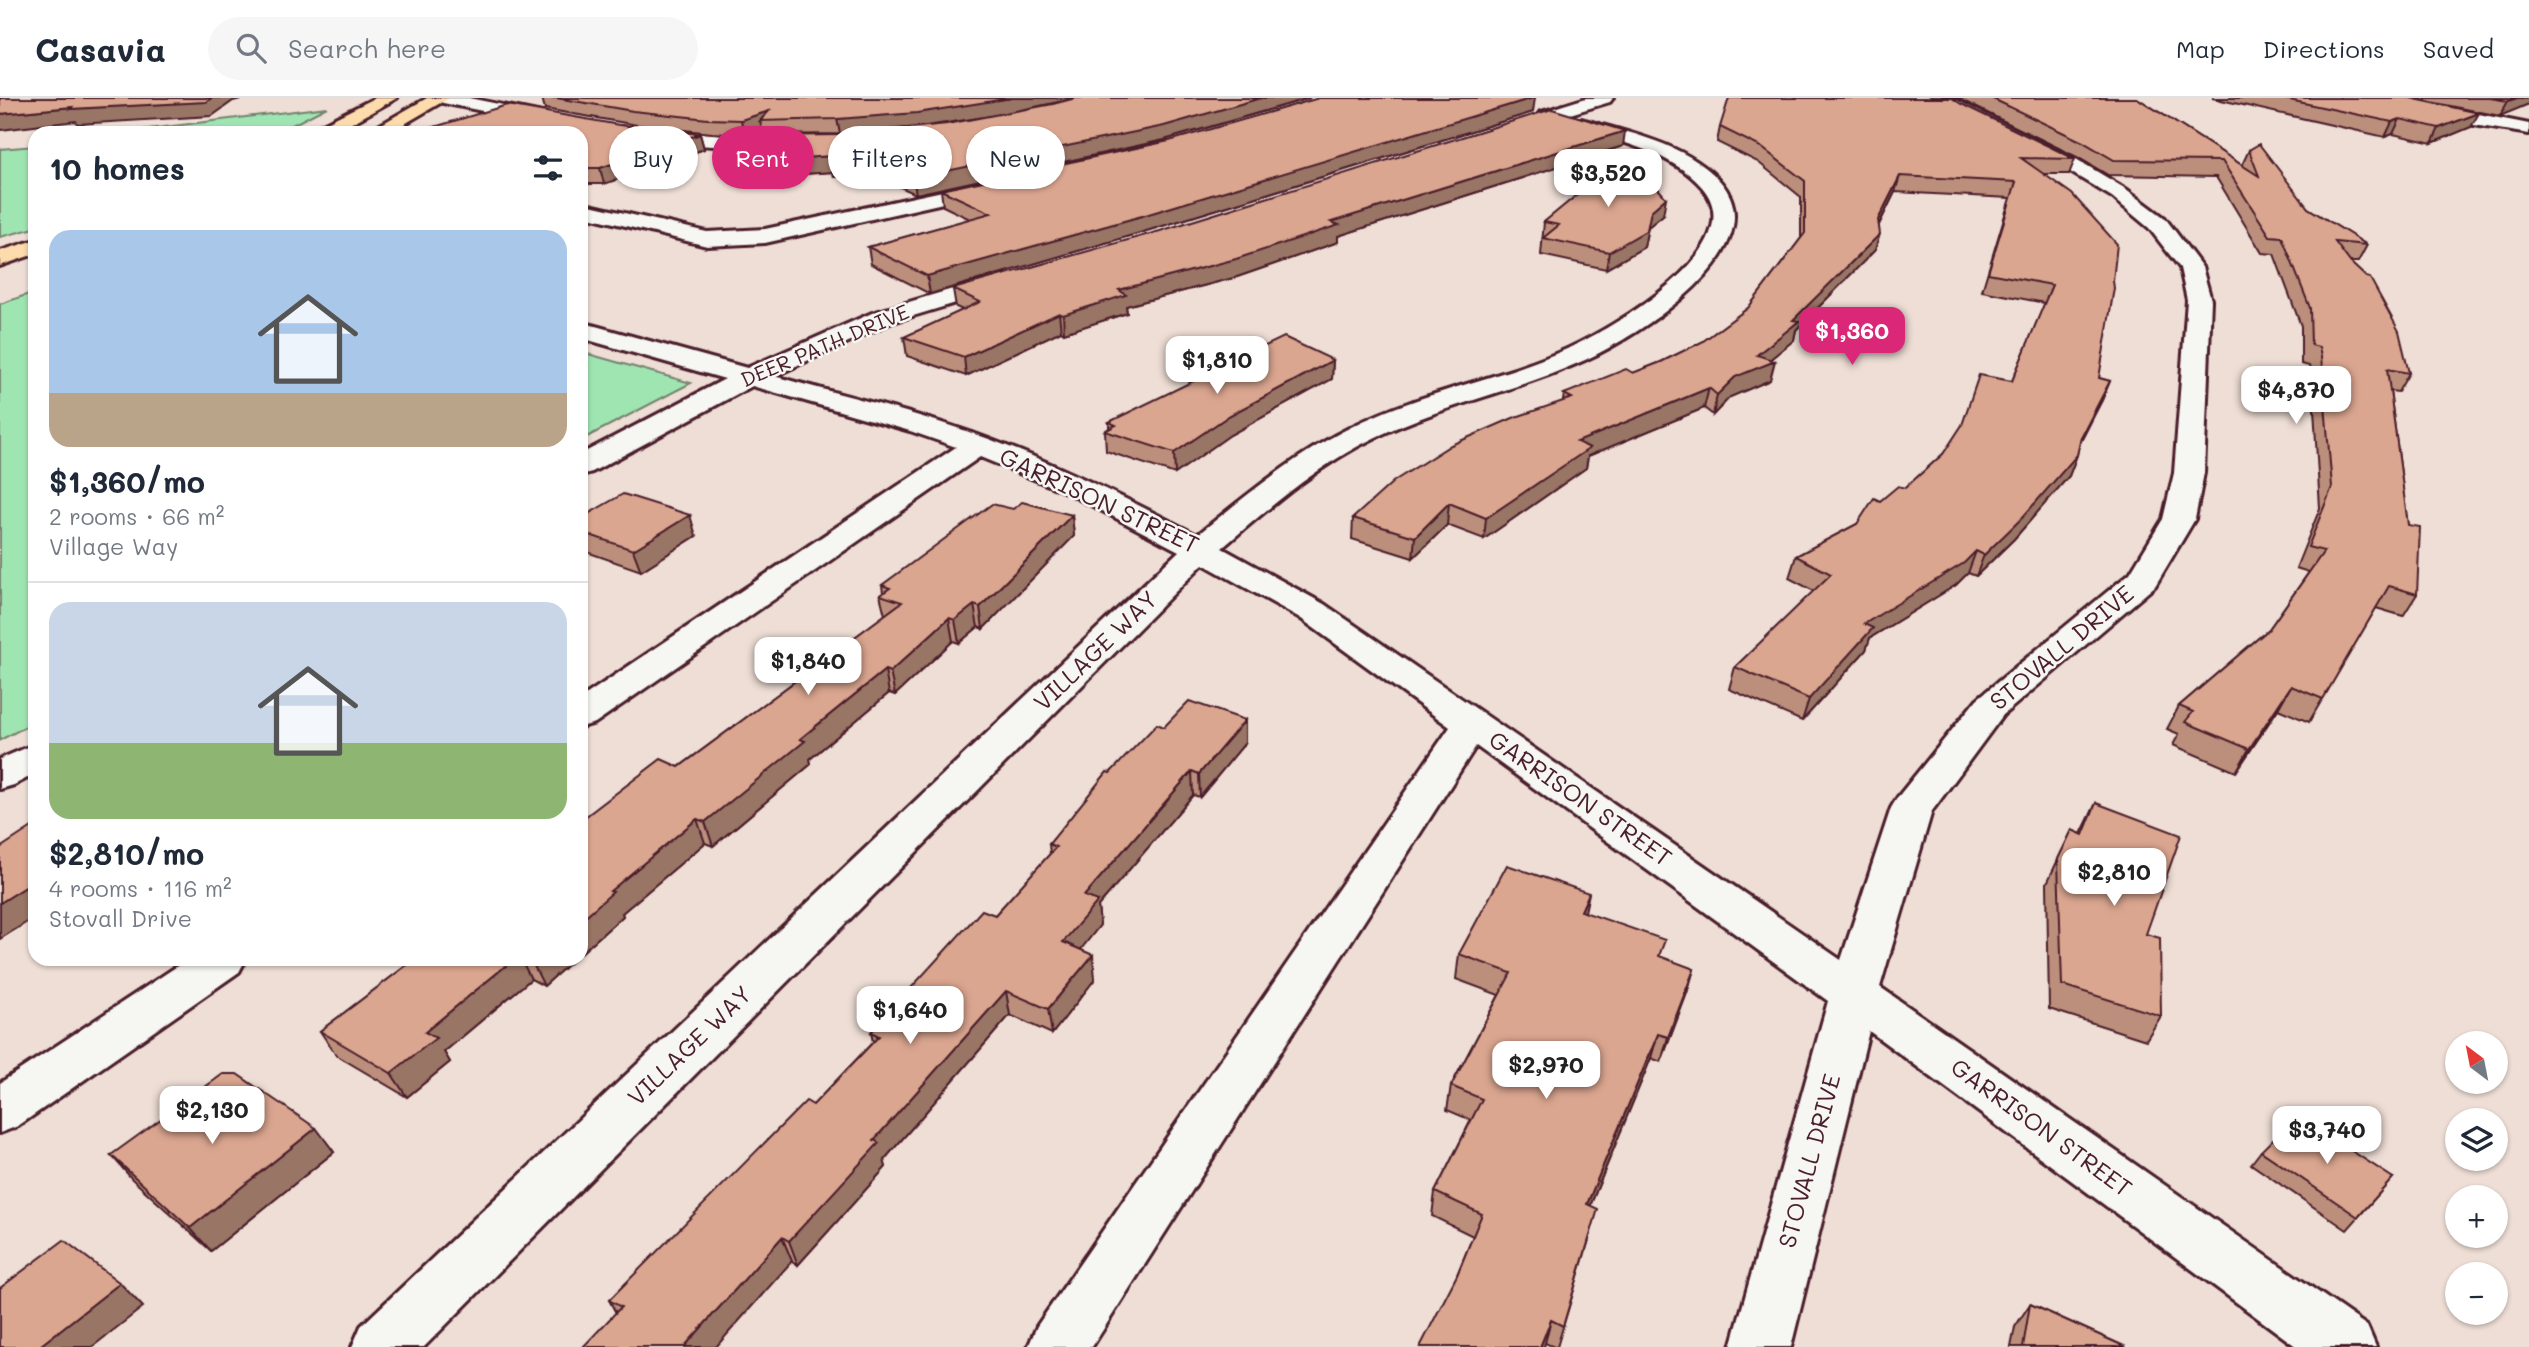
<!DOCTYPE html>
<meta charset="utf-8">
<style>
:root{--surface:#fff;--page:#f6f6f7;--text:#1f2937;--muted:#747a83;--line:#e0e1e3;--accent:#db2777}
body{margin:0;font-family:Mali,sans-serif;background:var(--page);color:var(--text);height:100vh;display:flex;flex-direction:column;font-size:26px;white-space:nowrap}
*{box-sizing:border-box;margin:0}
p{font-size:23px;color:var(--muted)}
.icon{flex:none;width:38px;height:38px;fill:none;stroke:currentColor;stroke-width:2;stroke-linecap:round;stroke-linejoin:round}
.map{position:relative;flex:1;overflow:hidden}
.drawer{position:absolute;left:28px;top:28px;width:560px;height:840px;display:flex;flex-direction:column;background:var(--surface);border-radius:21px;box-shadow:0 2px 5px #0004}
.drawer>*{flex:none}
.banner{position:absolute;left:609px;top:28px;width:665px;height:63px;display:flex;gap:14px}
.needle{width:46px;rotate:328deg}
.buttons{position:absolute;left:2445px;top:933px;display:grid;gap:14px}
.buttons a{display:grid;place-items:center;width:63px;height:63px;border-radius:50%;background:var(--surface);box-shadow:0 2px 5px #0004;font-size:35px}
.price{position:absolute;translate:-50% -60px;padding:0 16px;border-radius:14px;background:#fff;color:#222;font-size:23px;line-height:46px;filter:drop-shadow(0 2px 4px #0008)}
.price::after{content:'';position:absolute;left:50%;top:42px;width:21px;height:16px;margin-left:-10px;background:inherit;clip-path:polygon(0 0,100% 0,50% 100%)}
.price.current{background:var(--accent);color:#fff}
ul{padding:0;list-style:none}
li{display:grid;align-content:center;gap:14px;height:371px;padding:0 21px}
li+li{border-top:2px solid var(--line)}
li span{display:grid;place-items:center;height:217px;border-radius:21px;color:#555}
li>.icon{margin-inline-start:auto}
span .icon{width:126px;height:126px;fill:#fffc;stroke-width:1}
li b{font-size:30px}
h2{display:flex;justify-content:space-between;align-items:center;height:84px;padding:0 21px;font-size:30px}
.chip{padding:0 24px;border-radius:32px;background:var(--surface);box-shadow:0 2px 5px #0004;font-size:24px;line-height:63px}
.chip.current{background:var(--accent);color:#fff}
header{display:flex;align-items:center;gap:42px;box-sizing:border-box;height:98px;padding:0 35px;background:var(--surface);border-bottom:2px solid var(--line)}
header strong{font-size:33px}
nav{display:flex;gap:38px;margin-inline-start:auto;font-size:24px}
.search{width:490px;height:63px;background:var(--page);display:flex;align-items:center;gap:18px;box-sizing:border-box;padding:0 24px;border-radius:38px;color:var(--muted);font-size:26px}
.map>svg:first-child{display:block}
.green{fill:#9fe5b2;stroke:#74826e;stroke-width:2}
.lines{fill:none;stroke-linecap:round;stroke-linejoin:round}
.minor-casing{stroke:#4a1f2b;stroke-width:6}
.major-casing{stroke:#4a1f2b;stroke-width:6}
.minor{fill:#f6f6f2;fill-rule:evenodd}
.major{fill:#fcdcac;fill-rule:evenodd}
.wall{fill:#bc8f7c;stroke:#4a1f2b;stroke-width:2}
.shaded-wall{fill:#997465;stroke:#4a1f2b;stroke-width:2}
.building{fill:#dba690;stroke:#4a1f2b;stroke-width:2}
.labels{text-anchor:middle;stroke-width:5;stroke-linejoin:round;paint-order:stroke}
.far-street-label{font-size:21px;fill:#4a1f2b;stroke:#f6f6f2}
.street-label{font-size:24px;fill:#4a1f2b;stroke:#f6f6f2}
</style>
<header>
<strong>Casavia</strong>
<div class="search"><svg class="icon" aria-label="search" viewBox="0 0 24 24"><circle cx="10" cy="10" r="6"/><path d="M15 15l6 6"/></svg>Search here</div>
<nav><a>Map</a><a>Directions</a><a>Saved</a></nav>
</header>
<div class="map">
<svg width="2529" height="1249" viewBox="0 0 2529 1249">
<rect width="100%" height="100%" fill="#eeded5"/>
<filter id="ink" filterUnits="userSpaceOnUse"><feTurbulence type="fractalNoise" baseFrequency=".0143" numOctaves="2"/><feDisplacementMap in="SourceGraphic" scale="14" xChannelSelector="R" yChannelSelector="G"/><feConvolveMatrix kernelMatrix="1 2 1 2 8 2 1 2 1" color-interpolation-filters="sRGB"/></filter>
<g filter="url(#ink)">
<!-- green -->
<g class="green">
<path d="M327,9L277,35H116Z"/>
<path d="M35,48V130L0,139V51Z"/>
<path d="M35,194V624L0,642V206Z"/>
<path d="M581,254L691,285L581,342Z"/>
</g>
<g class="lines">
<!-- minor casing -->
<g class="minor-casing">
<g id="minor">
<path d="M434,0H469L547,16L556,21L547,26L443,5Z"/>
<path d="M1586,0H1613L1610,4L1547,23L1538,18L1541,14Z"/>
<path d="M1931,0H1952L2076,61L2126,91L2165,120L2202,169L2211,202L2204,375L2195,421L2155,488L2003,617L1932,713L1880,889L2367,1228L2376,1249H2297L1869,933L1791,1249H1731L1828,903L1476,648L1092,1249H1028L1037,1228L1450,629L1300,520L1203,466L424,1249H352L361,1228L1179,453L1068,395L980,359L595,625L581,629V600L956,349L910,333L752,288L592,374L581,377V356L725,281L581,240V224L747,270L872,215L996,178H1012L1016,183L1012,188L890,225L774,278C846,298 919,315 989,341C1061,368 1129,402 1197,437C1247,397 1296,356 1353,328C1421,294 1497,282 1567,251C1610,231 1755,150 1702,89C1671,53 1612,41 1569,29L1566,25L1569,21H1581C1627,34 1687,46 1720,83C1779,151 1636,239 1585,262C1517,293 1443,307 1376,339C1319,366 1270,409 1222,450L1324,506L1841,862L1891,710L1897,700L1977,601L2130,475L2163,421L2174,375L2187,202L2180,170L2149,130L2112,99L2062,69L1958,18Z"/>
<path d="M2366,0H2398L2529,26V36L2474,27L2369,4Z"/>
<path d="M652,31L741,38H794L803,44C793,56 666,46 645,41L643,37Z"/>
<path d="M994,82L1001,84L1004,88L1001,92L765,145L707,148L581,117V105L707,134L765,131Z"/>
<path d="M35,646V676L14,687L0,691V661Z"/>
<path d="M188,861H246L239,874L18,1028L0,1035V985Z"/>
</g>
</g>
<!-- major casing -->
<g class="major-casing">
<g id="major">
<path d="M375,0H397L334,35H311L313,31Z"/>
<path d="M427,0H449L389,35H366Z"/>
<path d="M35,142V156L0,168V153Z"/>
</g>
</g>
<!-- minor -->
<use href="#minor" class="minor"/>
<!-- major -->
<use href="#major" class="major"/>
</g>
<!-- wall -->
<g class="wall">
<path d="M542,0H1310L1164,42L916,96L873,77L834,79L833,74L727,81L841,37L947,26L979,20L920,29L840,36L763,37L762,31L744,37L712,35L637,27L545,11Z"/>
<path d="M1957,0H2137L2242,67L2249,52L2308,110L2367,147L2358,164H2350L2409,275L2398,294L2390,293L2417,496L2403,518L2376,510L2309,624L2278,611L2236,674L2173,647L2179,636L2167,631L2179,608L2269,531L2309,474L2296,470L2320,410L2312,278L2309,268L2301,266V228L2274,156L2262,155L2216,79L2108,77L2077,59Z"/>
<path d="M2212,0H2410L2471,29L2432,45L2393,36L2385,39Z"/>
<path d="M2411,0H2529L2500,18Z"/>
<path d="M1961,6L2075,61L2069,76H2044L2099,280L2110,283L2102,302L2079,345L2077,357L2069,378L2014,441L1976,478L1968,475L1956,487L1870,540L1866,552L1802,623L1729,591L1735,569L1814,493L1789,480L1796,458L1857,426L1880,403L1905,390L1943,356L2012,283L2045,205L1982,193L2010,100L1895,94L1879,127L1875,152L1796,232L1794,242L1770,261V282L1730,299L1713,317L1704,310L1588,358L1586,370L1484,441L1447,427L1413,460L1352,441L1353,420L1563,303L1564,296L1633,275L1661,264L1702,244L1748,210L1801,140V99L1758,64L1717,44L1720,29Z"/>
<path d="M1533,14L1143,134L930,196L871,166L868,149L970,121L943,108L941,92L1169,43Z"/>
<path d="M619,27L700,36L704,51L604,86H581V35H421V33Z"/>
<path d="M1623,48L1338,138V144L1237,179L1126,208L1127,215L1064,235L1061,233L966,278L907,258L904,239L963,212L956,209L953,191Z"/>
<path d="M1663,117L1648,129L1644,149L1606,171L1541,157L1544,124Z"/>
<path d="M1333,262L1332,281L1230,337L1175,376L1106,353L1105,333L1109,330V324Z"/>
<path d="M1013,411L1072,417L1074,438L983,531L978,529L959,545L953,543L895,597L889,595L810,661L811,666L713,748L705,745L622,815L623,818L581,855L679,669L885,517L880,497L883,495L882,487Z"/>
<path d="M581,420L696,438L641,473L581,452Z"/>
<path d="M1164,629L1245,645L1200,699L1193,697L1098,808L1100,827L1080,852L1095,881L1052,936L1010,917L884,1062L886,1069L798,1167L792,1163L616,1215L609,1202L813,1007L873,944L871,934L995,817L1050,756L1049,746L1110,675Z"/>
<path d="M2096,705L2146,836L2161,918L2146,942L2049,911L2047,785L2072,732L2081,736Z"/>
<path d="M1585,814L1661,859L1694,871L1687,895L1661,964L1651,960L1590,1108L1591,1135L1557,1249H1554L1545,1245L1457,1177L1473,1138L1432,1118L1435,1094L1471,1022L1447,1012L1451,988L1499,897L1456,881L1459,856Z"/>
<path d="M415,861H574L544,888L531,881L444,954L450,964L407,999L336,957L320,933Z"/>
<path d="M316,1030L334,1054L211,1153L132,1081L111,1057Z"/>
<path d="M2261,1053L2393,1080L2347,1132L2251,1066Z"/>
<path d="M2030,1206L2126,1249H2011L2015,1229Z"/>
</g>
<!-- shaded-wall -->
<g class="shaded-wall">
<path d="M212,0H245L233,3L212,18L77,26L76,23L0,32V16L72,9Z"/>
<path d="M1012,0H1077L998,17L920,29L840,36L837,21Z"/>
<path d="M1261,0H1310L1164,42L916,96L913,80Z"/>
<path d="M1533,0H1535L1533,14L1143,134L930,196L927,178Z"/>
<path d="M2517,0H2529V6L2500,18L2508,3Z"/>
<path d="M769,13L760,23L762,31L744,37L741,22Z"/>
<path d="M2479,15L2471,29L2432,45L2439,30Z"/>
<path d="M2400,21L2393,36L2385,39L2392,24Z"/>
<path d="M1625,33L1623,48L1338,138V144L1237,179L1126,208L1127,215L1064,235L1063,217L1119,192L1331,124Z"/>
<path d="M700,36L704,51L604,86L600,70Z"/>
<path d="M832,58L871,61L873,77L834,79L833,74L727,81L723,65Z"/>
<path d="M1900,78L1895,94L1873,138L1878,122Z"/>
<path d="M1666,100L1663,117L1648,129L1644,149L1606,171L1609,154L1651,113Z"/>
<path d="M1880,136L1875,152L1796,232L1794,242L1762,268L1775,263L1770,282L1730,299L1713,317L1717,297Z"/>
<path d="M1059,215L1061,233L966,278L964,259Z"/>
<path d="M1333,262L1332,281L1230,337L1175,376L1174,355L1230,317Z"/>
<path d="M2110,283L2102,302L2073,359L2081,339Z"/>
<path d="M1709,290L1704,310L1588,358L1586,370L1484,441L1486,420L1577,344Z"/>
<path d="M2077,357L2069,378L2014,441L1976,478L1984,457Z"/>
<path d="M1449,405L1447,427L1413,460L1415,439Z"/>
<path d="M690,417L696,438L641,473L633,452Z"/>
<path d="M1072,417L1074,438L983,531L980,509Z"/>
<path d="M1976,453L1968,475L1956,487L1870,540L1866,552L1802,623L1809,601L1864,526Z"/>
<path d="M974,507L978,529L959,545L955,522Z"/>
<path d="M949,520L953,543L895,597L890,574Z"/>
<path d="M885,572L889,595L810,661L811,666L713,748L705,724L800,641Z"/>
<path d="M2291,588L2278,611L2236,674L2249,651Z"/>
<path d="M1245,622V645L1200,699L1199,676Z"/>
<path d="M1192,673L1193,697L1098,808L1100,827L1067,869L1063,844L1084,798Z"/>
<path d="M697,721L705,745L622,815L623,818L581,855V822L610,793Z"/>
<path d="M35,783V819L0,841V805Z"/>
<path d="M1589,795L1584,819L1581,813Z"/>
<path d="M1093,857L1095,881L1052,936L1048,911Z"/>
<path d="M514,861H521L531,881L444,954L450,964L407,999L391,975L425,934Z"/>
<path d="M535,861H574L544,888L532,864Z"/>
<path d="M1694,871L1687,895L1661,964L1668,939Z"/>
<path d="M1006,893L1010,917L884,1062L886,1069L798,1167L789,1143L874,1042Z"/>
<path d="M1658,936L1651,960L1581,1130L1587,1106Z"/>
<path d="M316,1030L334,1054L211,1153L190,1130Z"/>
<path d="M782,1139L792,1163L716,1249H684Z"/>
<path d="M120,1185L143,1209L92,1249H43L41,1247Z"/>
<path d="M1551,1222L1544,1249H1540Z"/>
</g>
<!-- building -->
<g class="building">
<path d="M0,0H212L206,4L70,11L72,9L0,16Z"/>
<path d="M556,0H1012L917,15L837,21L760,23L769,13L741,22L708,21L633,13Z"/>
<path d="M1076,0H1261L1164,28L913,80L871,61L832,64V58L723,65L747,38L841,37L947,26L1053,6Z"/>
<path d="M1319,0H1533L1142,118L927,178L868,149L991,115L941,92L1169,43Z"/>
<path d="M1729,0H1952L1961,6L2075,61L2021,60L2072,96L2117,146L2113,183L2114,190L2099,280L2110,283L2081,339L2077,357L2022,420L1984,457L1976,453L1964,465L1864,526L1873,530L1809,601L1735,569L1831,476L1796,458L1857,426L1874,400L1880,403L1898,388L1905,390L1943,356L1962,327L1979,277L2012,283L2052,187L1988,175L2016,84L1900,78L1878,122L1880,136L1793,222L1799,223L1757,257L1775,263L1735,279L1717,297L1709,290L1577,344L1590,350L1486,420L1449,405L1415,439L1353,420L1394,383L1451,347L1513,320L1572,300L1564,296L1626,271L1633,275L1661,264L1702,244L1748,210L1805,135V83L1761,49L1720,29Z"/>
<path d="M1991,0H2137L2259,78L2249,52L2259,46L2308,110L2367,147L2335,144L2350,164L2366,179L2370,180L2399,233L2409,275L2387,271L2408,427L2420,429L2417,496L2389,488L2323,601L2291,588L2249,651L2185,624L2193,614L2179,608L2269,531L2324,453L2308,449L2332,389L2321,259L2319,249L2311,247L2310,210L2282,139L2270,138L2222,63L2114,62L2083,44Z"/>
<path d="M2280,0H2410L2479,15L2439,30L2400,21L2392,24Z"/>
<path d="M2490,0H2517L2508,3Z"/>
<path d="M507,7L619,27L700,36L600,70H581V35H431L421,33Z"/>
<path d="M1552,11L1625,33L1331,124L1339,127L1236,161L1119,192L1126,197L1063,217L1059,215L964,259L904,239L980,204L953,191L1160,133Z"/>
<path d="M1628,55L1666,100L1651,113L1647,132L1609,154L1543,140L1559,127L1544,124Z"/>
<path d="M1284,239L1333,262L1230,317L1174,355L1105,333L1116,327L1109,324Z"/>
<path d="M623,396L690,417L633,452L581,434V420Z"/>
<path d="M1022,404L1072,417L980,509L974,507L955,522L949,520L890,574L885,572L800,641L805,643L705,724L697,721L610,793L613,794L581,822V722L661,661L679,669L902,504L880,497L890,490L882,487L992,406L1013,411Z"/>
<path d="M1189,603L1245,622L1199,676L1192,673L1084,798L1098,803L1063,844L1093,857L1048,911L1006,893L874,1042L879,1045L789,1143L782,1139L684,1249H583L621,1209L609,1202L806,1003L813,1007L879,938L871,934L982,812L995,817L1056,749L1049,746L1107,674L1110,675L1157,626L1164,629Z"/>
<path d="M2096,705L2181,737L2146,836L2160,840L2161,918L2062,887L2058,761L2072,732L2083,737Z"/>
<path d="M35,727V783L0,805V750Z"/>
<path d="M1507,767L1589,795L1581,813L1665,842L1659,858L1694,871L1668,939L1658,936L1587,1106L1598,1111L1563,1228L1551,1222L1540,1249H1420L1457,1177L1482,1116L1435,1094L1482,1001L1451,988L1511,875L1459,856Z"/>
<path d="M415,861H514L425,934L436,940L391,975L320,933Z"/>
<path d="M223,976H237L316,1030L190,1130L111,1057Z"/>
<path d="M2297,1017L2393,1080L2358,1119L2261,1053Z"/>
<path d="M64,1142L120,1185L41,1247L43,1249H0V1190Z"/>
<path d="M2030,1206L2126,1249H2023Z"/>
</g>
</g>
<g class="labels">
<!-- far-street labels -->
<g class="far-street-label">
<text transform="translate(825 248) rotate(-23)" y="7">DEER PATH DRIVE</text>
</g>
<!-- street labels -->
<g class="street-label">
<text transform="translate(1099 403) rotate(25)" y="8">GARRISON STREET</text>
<text transform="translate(2062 550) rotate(-40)" y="8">STOVALL DRIVE</text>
<text transform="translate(1096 553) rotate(-44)" y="8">VILLAGE WAY</text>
<text transform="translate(1580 701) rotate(35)" y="8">GARRISON STREET</text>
<text transform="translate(690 948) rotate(-44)" y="8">VILLAGE WAY</text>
<text transform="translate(2041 1030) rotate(36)" y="8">GARRISON STREET</text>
<text transform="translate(1810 1063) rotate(-75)" y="8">STOVALL DRIVE</text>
</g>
</g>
</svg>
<div class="buttons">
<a><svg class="needle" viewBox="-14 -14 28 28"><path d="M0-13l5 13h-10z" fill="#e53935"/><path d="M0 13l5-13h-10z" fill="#747a83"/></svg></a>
<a><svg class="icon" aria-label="layers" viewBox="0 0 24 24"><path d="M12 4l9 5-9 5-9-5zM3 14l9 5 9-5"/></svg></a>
<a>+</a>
<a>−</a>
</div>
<b class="price" style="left:1608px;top:111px">$3,520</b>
<b class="price current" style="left:1852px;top:269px">$1,360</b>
<b class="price" style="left:1217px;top:298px">$1,810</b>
<b class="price" style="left:2296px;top:328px">$4,870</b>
<b class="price" style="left:808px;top:599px">$1,840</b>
<b class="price" style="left:2114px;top:810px">$2,810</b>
<b class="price" style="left:910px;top:948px">$1,640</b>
<b class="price" style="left:1546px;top:1003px">$2,970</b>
<b class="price" style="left:212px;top:1048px">$2,130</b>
<b class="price" style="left:2327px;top:1068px">$3,740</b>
<div class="banner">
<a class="chip">Buy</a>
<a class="chip current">Rent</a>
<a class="chip">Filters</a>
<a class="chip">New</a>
</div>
<section class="drawer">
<h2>10 homes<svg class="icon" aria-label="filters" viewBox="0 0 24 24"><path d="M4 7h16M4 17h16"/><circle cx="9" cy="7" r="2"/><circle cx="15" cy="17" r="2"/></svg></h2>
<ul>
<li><span style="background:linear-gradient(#a9c7e8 75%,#b9a48a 0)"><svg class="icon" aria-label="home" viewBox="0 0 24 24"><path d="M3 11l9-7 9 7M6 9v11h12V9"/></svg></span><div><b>$1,360/mo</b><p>2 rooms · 66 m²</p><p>Village Way</p></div></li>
<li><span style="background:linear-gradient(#c9d6e8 65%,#8fb573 0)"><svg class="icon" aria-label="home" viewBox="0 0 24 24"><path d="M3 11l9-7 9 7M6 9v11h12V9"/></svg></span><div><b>$2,810/mo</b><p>4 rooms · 116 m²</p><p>Stovall Drive</p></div></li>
</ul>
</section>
</div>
